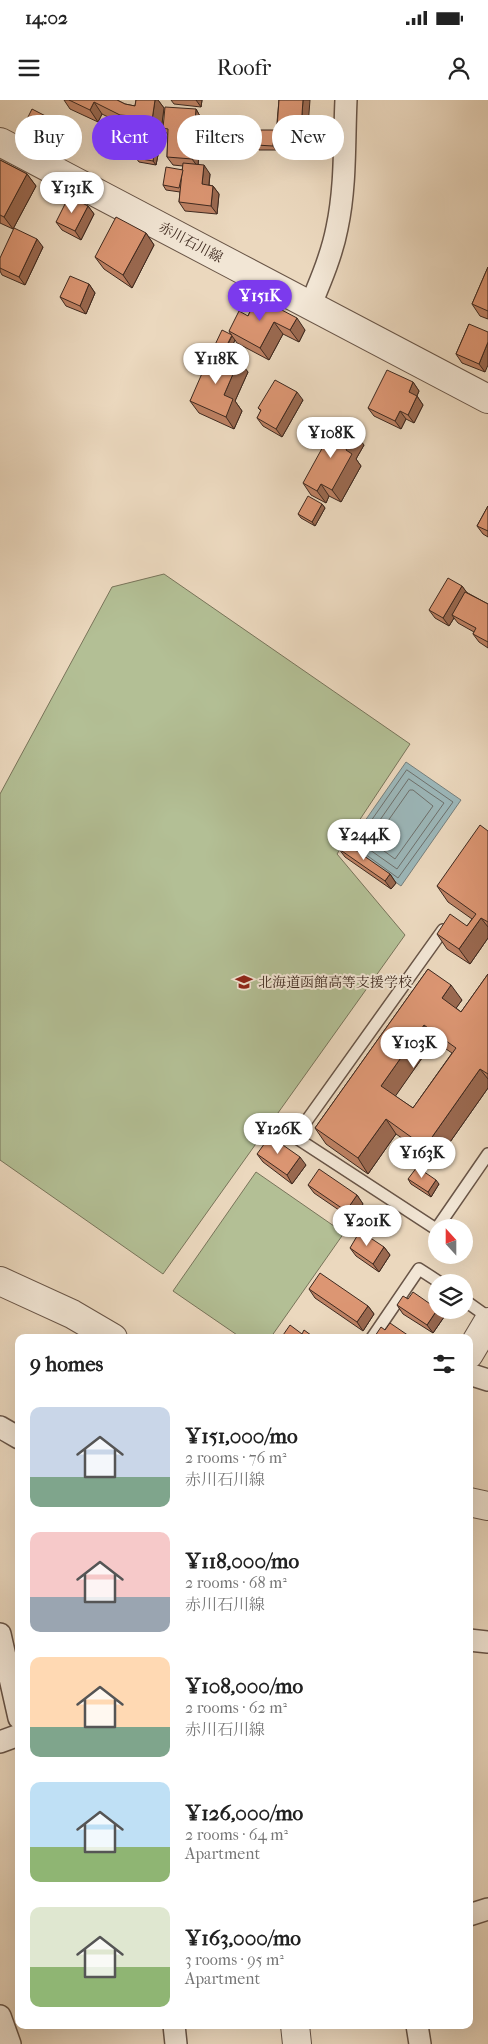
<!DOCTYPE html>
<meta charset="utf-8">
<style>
:root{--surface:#fff;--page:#f6f6f6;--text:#222;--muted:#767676;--accent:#7c3aed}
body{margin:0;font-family:"IM FELL French Canon","Noto Serif JP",serif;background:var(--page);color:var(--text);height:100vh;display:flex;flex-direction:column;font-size:19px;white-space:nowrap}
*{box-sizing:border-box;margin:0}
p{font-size:16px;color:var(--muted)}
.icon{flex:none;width:28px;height:28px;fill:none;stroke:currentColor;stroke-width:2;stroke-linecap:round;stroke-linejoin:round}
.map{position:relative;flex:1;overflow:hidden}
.side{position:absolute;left:15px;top:1234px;width:458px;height:695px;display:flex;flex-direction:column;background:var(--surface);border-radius:10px;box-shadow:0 5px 20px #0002}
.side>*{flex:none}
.guide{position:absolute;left:15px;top:15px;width:459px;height:45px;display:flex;gap:10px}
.needle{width:32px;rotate:339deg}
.controls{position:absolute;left:428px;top:1119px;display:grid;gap:10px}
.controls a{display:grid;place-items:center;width:45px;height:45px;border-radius:50%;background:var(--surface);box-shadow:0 5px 20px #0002;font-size:25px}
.price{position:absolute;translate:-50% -42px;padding:0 11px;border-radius:18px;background:#fff;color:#222;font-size:16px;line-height:32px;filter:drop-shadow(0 1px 2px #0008)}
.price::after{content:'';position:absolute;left:50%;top:30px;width:15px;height:11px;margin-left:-8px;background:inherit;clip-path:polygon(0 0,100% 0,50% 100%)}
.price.active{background:var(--accent);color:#fff}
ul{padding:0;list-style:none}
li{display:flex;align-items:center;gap:15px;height:125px;padding:0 15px}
li span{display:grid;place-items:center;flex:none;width:140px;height:100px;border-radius:10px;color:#555}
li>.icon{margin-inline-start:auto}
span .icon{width:60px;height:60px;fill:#fffc;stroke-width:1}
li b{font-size:21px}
h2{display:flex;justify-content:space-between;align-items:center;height:60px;padding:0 15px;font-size:21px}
.chip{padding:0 18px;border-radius:22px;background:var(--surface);box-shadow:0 5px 20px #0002;font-size:18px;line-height:45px}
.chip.active{background:var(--accent);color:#fff}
.status{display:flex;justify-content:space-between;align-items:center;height:35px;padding:0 25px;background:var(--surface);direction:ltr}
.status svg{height:14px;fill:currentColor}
header{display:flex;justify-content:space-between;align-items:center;height:65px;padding:0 15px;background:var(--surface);font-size:22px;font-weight:600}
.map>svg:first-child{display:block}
.green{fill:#b3bf95;stroke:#78745a}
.water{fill:#9cb8bb;stroke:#767f7d}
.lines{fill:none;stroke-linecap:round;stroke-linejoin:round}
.shore{stroke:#6d706d;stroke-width:1}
.service-casing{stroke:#695547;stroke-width:14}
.minor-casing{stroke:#695547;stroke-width:24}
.tertiary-casing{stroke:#695547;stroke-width:30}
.service{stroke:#f2e6d5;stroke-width:11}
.minor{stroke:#f2e6d5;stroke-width:21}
.tertiary{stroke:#f2e6d5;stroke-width:28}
.wall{fill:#bd8163;stroke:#3e291f;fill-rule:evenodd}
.shaded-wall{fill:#9a6950;stroke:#3e291f}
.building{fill:#dc9673;stroke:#3e291f;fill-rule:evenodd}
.labels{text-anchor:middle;stroke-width:4;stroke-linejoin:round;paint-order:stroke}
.street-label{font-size:14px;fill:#3e291f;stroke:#f2e6d5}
.poi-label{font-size:14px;fill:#3e291f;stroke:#f2e6d5;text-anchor:start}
</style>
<div class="status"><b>14:02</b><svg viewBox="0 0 49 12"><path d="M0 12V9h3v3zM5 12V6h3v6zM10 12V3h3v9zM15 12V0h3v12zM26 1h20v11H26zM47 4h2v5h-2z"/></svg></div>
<header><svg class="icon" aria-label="menu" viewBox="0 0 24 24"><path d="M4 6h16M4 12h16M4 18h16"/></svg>Roofr<svg class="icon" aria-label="person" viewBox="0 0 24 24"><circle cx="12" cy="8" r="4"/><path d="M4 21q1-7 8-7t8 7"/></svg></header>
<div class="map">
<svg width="488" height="1944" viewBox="0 0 488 1944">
<rect width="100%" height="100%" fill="#ebd8be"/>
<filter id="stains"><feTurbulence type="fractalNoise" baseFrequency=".004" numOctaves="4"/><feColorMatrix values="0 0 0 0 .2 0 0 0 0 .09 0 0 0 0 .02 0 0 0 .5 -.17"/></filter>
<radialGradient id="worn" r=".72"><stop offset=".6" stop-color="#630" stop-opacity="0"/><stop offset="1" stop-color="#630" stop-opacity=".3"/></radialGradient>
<!-- green -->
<g class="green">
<path d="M164,474L410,644L337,754L405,835L163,1174L0,1060V694L112,487Z"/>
<path d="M256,1072L344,1133L271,1237H240L173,1191Z"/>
</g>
<!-- water -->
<path class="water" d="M406,662L461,700L401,786L346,748Z"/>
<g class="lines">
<!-- shore -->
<g class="shore">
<path d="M407,670L453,702L398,778L354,746Z"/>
<path d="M409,679L444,703L397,769L363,745Z"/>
<path d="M410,690H413L433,706L395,759L373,743Z"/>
</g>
<!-- service casing -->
<g class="service-casing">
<g id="service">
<path d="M437,1128L488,1054"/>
<path d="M436,1129L295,1037L443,830"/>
<path d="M464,1200L488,1217"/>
<path d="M372,1238L419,1169L439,1182"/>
</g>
</g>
<!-- minor casing -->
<g class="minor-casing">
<g id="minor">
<path d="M311,204C321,180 332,154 337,128C346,86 344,42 346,0"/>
<path d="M469,1274L488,1280"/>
<path d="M0,1327L19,1338"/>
<path d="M0,1534L19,1618"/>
<path d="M469,1540L488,1542"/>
<path d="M0,1642L19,1635"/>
<path d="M469,1815L488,1809"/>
<path d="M0,1916L10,1944"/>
<path d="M174,1925L176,1944"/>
<path d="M417,1925L420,1944"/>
</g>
</g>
<!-- tertiary casing -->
<g class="tertiary-casing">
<g id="tertiary">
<path d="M0,42L488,299"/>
<path d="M0,1181L72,1214L113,1238"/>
<path d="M469,1254L488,1222"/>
<path d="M469,1402L488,1406"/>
<path d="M295,1925L297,1944"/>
</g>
</g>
<!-- service -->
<use href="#service" class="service"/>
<!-- minor -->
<use href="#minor" class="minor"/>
<!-- tertiary -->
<use href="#tertiary" class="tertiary"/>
</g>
<!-- wall -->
<g class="wall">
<path d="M64,0H117L125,4L135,6L136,0H158L164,8L159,46L138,44L130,32V27H128L102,14L98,22L70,9Z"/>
<path d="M171,0H202L201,7L174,4Z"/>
<path d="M279,0L306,52L282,50L276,42V50H259L256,45L274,30L276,34Z"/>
<path d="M196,9L201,18L198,64L210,74L209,85L213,86L219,94L217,114L185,111L179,102L180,92L166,90L163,85L182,70L183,66L173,65L167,57L168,35L163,28Z"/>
<path d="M24,25L71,35L63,51L30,34Z"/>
<path d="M158,55L156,65L139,62L136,58Z"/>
<path d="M0,60L27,74L36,86L13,129L0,123Z"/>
<path d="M88,106L94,114L81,140L62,130L56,122Z"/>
<path d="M146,133L154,145L132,188L104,169L95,157Z"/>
<path d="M43,147L25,185L2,175L0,171V158Z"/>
<path d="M488,167V219L480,216L472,204Z"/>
<path d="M89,184L95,193L86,214L66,206L60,197Z"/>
<path d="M257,197L305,230L299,242L283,234L269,260L237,243L235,240L227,255L248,272L235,301L242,311L234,329L199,313L190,301L213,265L218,255L216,254L213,249L231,235L229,231L248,216Z"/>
<path d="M469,224L485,272L462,263L456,254Z"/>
<path d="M413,282L419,291L417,296L423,305L414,323L406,319L401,329L374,316L368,308Z"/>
<path d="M303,300L282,337L263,326L257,318L261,311L258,308Z"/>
<path d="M364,345L356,359L361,366L341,402L329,396L326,403L311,395L303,383Z"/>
<path d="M322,404L325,408L315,426L301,418L298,414Z"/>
<path d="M488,406V437L483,434L477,426Z"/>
<path d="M462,486L466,492L488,504V548L479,542L473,534L474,532L458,523L454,518L449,526L435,518L429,510Z"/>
<path d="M488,731V838L470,864L447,849L437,834L467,826L472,819L448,802L437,786Z"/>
<path d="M339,749L390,774L396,783L391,789L345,757Z"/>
<path d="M428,869L462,900L456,908L461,912L488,874V988L436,1062L396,1034L368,1074L326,1044L315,1028ZM434,941L452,953L413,1008L395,996Z"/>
<path d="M257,1054L306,1065L292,1084L263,1062Z"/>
<path d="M408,1079L439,1084L431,1097L411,1084Z"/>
<path d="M308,1085L357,1095L363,1104L352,1119L314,1093Z"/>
<path d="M384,1147L390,1155L379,1172L356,1156L350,1148Z"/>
<path d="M309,1189L368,1206L374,1214L363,1231L315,1198Z"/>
<path d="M408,1199L436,1210H438L444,1217L433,1233L403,1214L397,1205Z"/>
</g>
<!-- shaded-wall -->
<g class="shaded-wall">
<path d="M155,0H158L164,8L159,46L150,34Z"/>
<path d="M196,0H202L201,7Z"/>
<path d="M303,0H310L306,52L300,43Z"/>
<path d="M94,2L102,14L98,22L90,10Z"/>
<path d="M196,9L201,18L198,67L192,59Z"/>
<path d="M65,26L71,35L63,51L57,42Z"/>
<path d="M274,30L277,35L276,50L273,46Z"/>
<path d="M155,50L158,55L156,65L153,61Z"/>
<path d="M204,65L210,74L208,93L202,84Z"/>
<path d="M27,74L36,86L13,129L4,117Z"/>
<path d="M213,86L219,94L217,114L211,106Z"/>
<path d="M88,106L94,114L81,140L75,131Z"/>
<path d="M146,133L154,145L132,188L123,175Z"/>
<path d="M37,139L43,147L25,185L19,177Z"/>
<path d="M89,184L95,193L86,214L80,206Z"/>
<path d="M297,218L305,230L299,242L290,230Z"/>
<path d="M274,222L283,234L269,260L260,248Z"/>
<path d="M232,236L235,240L226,259L223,254Z"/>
<path d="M488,242V265L485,272L479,264Z"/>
<path d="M239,260L248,272L235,301L242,311L234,329L226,317L224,295Z"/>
<path d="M413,282L419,291L415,300L409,292Z"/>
<path d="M297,292L303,300L282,337L276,329Z"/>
<path d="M417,296L423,305L414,323L408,315Z"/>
<path d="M400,311L406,319L401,329L395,321Z"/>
<path d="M355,333L364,345L356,359L361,366L341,402L332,390L346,350Z"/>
<path d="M321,384L329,396L326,403L317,391Z"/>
<path d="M322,404L325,408L315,426L312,422Z"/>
<path d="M462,486L468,494L452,515L454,518L449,526L443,518Z"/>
<path d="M390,774L396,783L391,789L385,781Z"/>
<path d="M481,818L488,827V838L470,864L459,849Z"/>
<path d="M451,885L462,900L452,914L442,898Z"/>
<path d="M424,925L434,941L392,1001L381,986Z"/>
<path d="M480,969L488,979V988L436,1062L425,1047Z"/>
<path d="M386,1019L396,1034L368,1074L358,1058Z"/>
<path d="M300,1057L306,1065L292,1084L287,1075Z"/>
<path d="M436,1080L439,1084L431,1097L428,1092Z"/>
<path d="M357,1095L363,1104L352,1119L346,1111Z"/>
<path d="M384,1147L390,1155L379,1172L373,1164Z"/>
<path d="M368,1206L374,1214L363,1231L357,1222Z"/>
<path d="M437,1210H438L444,1217L433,1233L427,1225Z"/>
</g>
<!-- building -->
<g class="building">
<path d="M69,0H117L125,4L135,6L136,0H155L150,34L130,32L132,16L120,15L94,2L90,10Z"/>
<path d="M279,0H303L300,43L276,42Z"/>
<path d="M165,7L196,9L192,59L167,57L168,29L163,28Z"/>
<path d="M32,9L65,26L57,42L24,25Z"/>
<path d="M256,30H274L273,46L256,45Z"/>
<path d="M138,47L155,50L153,61L136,58Z"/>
<path d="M0,60L27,74L4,117L0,115Z"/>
<path d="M183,63L204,65L202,84L213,86L211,106L179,102Z"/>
<path d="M166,67L183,70L179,88L163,85Z"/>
<path d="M69,96L88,106L75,131L56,122Z"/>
<path d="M116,117L146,133L123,175L95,157Z"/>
<path d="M14,128L37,139L19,177L0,168V158Z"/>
<path d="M488,167V211L472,204Z"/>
<path d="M70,176L89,184L80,206L60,197Z"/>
<path d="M257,197L297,218L290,230L274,222L260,248L229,231L239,211L248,216Z"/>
<path d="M469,224L488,232V242L479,264L456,254Z"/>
<path d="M222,230L232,235L223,253L213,249Z"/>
<path d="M219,252L239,260L224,295L233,299L226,317L190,301L207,262L213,265Z"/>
<path d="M387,270L413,282L409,292L417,296L408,315L400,311L395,321L368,308Z"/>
<path d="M275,280L297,292L276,329L257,318L261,310L258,308Z"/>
<path d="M336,323L355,333L346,350L352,354L332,390L321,384L317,391L303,383Z"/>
<path d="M308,396L322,404L312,422L298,414Z"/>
<path d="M488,406V431L477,426Z"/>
<path d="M448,478L462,486L443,518L429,510Z"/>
<path d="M465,492L488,504V542L473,534L476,528L452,515Z"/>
<path d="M480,725L488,731V822L481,818L459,849L437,834L450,814L467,826L476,814L437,786Z"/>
<path d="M344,742L390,774L385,781L339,749Z"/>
<path d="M428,869L451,885L442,898L461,912L488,874V974L480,969L425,1047L386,1019L358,1058L315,1028ZM424,925L456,948L413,1008L381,986Z"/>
<path d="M270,1036L300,1057L287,1075L257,1054Z"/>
<path d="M417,1067L436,1080L428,1092L408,1079Z"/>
<path d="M319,1069L357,1095L346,1111L308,1085Z"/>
<path d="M360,1131L384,1147L373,1164L350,1148Z"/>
<path d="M320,1173L368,1206L357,1222L309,1189Z"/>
<path d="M413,1192L436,1208V1210H437L427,1225L397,1205L403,1196L408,1199Z"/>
<path d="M390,1223L412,1238H377L375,1236L381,1227L385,1230Z"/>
<path d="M290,1225L302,1234L304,1230L315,1238H281Z"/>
</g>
<!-- icons -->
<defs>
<g id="school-bare" transform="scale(1.35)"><path d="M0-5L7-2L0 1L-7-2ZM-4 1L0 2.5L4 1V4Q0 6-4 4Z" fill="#8f2418" stroke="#f2e6d5" stroke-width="2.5" paint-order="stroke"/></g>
</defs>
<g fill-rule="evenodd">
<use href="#school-bare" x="244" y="882"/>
</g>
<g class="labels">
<!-- street labels -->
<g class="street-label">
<text transform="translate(191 142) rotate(28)" y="5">赤川石川線</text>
</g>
<!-- poi labels -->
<g class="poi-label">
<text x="258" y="887">北海道函館高等支援学校</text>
</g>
</g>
<rect width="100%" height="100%" filter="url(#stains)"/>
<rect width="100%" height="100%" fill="url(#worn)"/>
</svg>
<div class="controls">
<a><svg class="needle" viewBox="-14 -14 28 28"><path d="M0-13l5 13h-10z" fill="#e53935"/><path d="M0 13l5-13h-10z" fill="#767676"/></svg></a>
<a><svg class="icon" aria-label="layers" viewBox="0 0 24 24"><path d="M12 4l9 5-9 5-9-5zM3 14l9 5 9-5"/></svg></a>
</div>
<b class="price" style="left:72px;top:114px">¥131K</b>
<b class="price active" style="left:260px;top:222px">¥151K</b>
<b class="price" style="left:216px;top:285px">¥118K</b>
<b class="price" style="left:331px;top:359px">¥108K</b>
<b class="price" style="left:364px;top:761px">¥244K</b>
<b class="price" style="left:414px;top:969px">¥103K</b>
<b class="price" style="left:278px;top:1055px">¥126K</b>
<b class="price" style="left:422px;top:1079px">¥163K</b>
<b class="price" style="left:367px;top:1147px">¥201K</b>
<div class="guide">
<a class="chip">Buy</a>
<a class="chip active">Rent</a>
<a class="chip">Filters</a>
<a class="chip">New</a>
</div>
<section class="side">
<h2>9 homes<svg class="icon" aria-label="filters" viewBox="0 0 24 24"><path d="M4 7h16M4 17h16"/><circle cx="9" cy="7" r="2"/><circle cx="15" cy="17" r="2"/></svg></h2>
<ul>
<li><span style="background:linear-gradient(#c9d6e8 70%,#7fa58c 0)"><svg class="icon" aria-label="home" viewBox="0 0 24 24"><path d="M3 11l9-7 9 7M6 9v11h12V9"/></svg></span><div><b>¥151,000/mo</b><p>2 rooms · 76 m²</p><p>赤川石川線</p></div></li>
<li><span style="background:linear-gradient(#f6c9c9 65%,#9aa5b1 0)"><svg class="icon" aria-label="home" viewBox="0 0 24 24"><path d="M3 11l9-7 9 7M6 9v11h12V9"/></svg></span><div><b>¥118,000/mo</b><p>2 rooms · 68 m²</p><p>赤川石川線</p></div></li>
<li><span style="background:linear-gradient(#ffd9b3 70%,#7fa58c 0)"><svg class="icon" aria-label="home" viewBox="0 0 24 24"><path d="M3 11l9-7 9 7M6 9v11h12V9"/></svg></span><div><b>¥108,000/mo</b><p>2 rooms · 62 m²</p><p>赤川石川線</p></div></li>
<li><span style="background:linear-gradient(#bfe0f5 65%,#8fb573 0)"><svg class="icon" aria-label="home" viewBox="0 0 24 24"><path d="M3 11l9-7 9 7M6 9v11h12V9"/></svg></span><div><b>¥126,000/mo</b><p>2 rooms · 64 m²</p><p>Apartment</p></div></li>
<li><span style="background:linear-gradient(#dfe7d0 60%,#8fb573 0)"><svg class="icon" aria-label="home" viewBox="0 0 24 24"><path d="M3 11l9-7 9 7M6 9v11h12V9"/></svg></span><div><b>¥163,000/mo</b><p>3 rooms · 95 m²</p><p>Apartment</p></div></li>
</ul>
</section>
</div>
